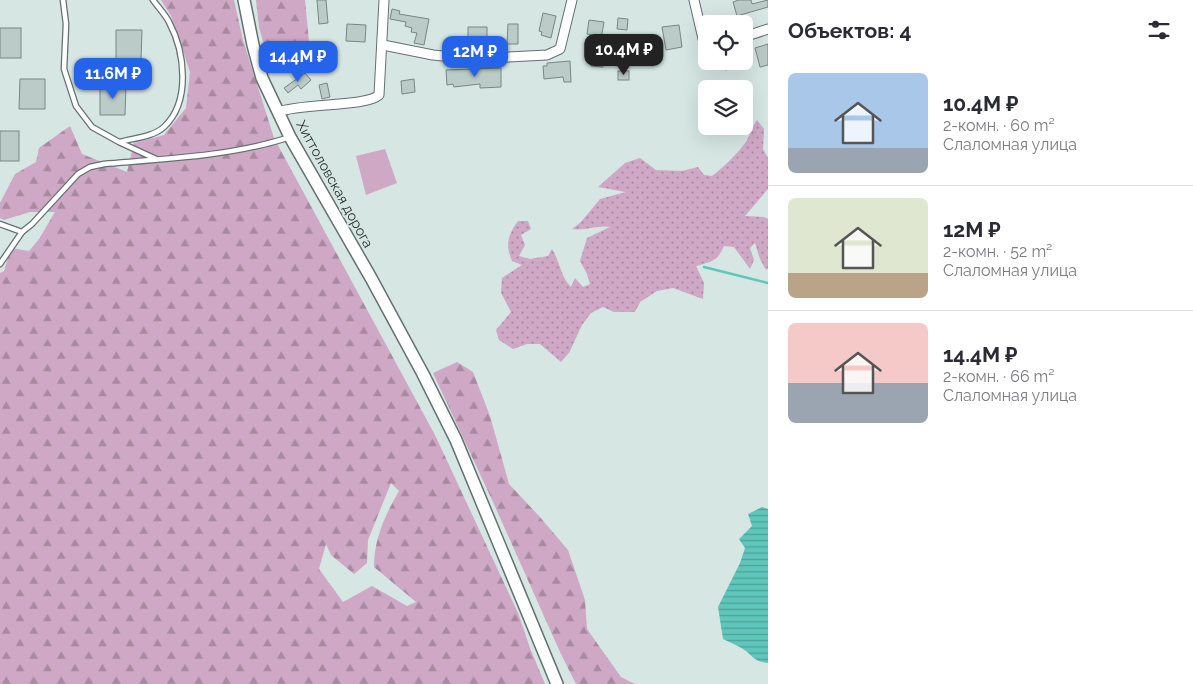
<!DOCTYPE html>
<html lang="ru">
<meta charset="utf-8">
<style>
:root{--surface:#fff;--page:#f2f2f3;--text:#2b2b33;--muted:#7c7c81;--line:#e1e1e2;--accent:#2563eb}
body{margin:0;font-family:Raleway,sans-serif;background:var(--page);color:var(--text);height:100vh;display:flex;flex-direction:column;font-size:19px;white-space:nowrap}
*{box-sizing:border-box;margin:0}
p{font-size:16px;color:var(--muted)}
.icon{flex:none;width:28px;height:28px;fill:none;stroke:currentColor;stroke-width:2;stroke-linecap:round;stroke-linejoin:round}
.map{position:relative;flex:1;overflow:hidden}
.drawer{display:flex;flex-direction:column;background:var(--surface);width:425px}
.drawer>*{flex:none}
.fabs{position:absolute;left:698px;top:15px;display:grid;gap:10px}
.fabs a{display:grid;place-items:center;width:55px;height:55px;border-radius:8px;background:var(--surface);box-shadow:0 5px 20px #0002;font-size:25px}
.price{position:absolute;translate:-50% -42px;padding:0 11px;border-radius:10px;background:var(--accent);color:#fff;font-size:16px;line-height:32px;filter:drop-shadow(0 1px 2px #0008)}
.price::after{content:'';position:absolute;left:50%;top:30px;width:15px;height:11px;margin-left:-8px;background:inherit;clip-path:polygon(0 0,100% 0,50% 100%)}
.price.active{background:#222;color:#fff}
ul{padding:0;list-style:none}
li{display:flex;align-items:center;gap:15px;height:125px;padding:0 20px}
li+li{border-top:1px solid var(--line)}
li span{display:grid;place-items:center;flex:none;width:140px;height:100px;border-radius:8px;color:#555}
li>.icon{margin-inline-start:auto}
span .icon{width:60px;height:60px;fill:#fffc;stroke-width:1}
li b{font-size:21px}
h2{display:flex;justify-content:space-between;align-items:center;height:60px;padding:0 20px;font-size:21px}
main{display:flex;flex:1;min-height:0}
.map>svg:first-child{display:block}
.grass{fill:url(#grass-dots)}
.forest{fill:url(#forest-firs);fill-rule:evenodd}
.pitch{fill:#cfa8c5}
.water{fill:url(#water-rules)}
.lines{fill:none;stroke-linecap:round;stroke-linejoin:round}
.stream{stroke:#5ec6ba;stroke-width:2.5}
.building{fill:#bbcbc8;stroke:#788784}
.service-casing{stroke:#63716f;stroke-width:7}
.minor-casing{stroke:#63716f;stroke-width:11}
.tertiary-casing{stroke:#63716f;stroke-width:14}
.service{stroke:#fff;stroke-width:4.5}
.minor{stroke:#fff;stroke-width:9}
.tertiary{stroke:#fff;stroke-width:11}
.labels{text-anchor:middle;stroke-width:4;stroke-linejoin:round;paint-order:stroke}
.street-label{font-size:14px;fill:#282e2d;stroke:#d5e6e3}
</style>
<main>
<div class="map">
<svg width="768" height="684" viewBox="0 0 768 684">
<defs>
<pattern id="grass-dots" width="8" height="8" patternUnits="userSpaceOnUse" patternTransform="scale(1.25)"><rect width="8" height="8" fill="#cfa8c5"/><path d="M2 2h.1M6 6h.1" fill="none" stroke="#a889a0" stroke-width="1.8" stroke-linecap="round"/></pattern>
<pattern id="forest-firs" width="22" height="20" patternUnits="userSpaceOnUse" patternTransform="scale(1.25)"><rect width="22" height="20" fill="#cfa8c5"/><path d="M5 1l3.5 6h-7zM16 11l3.5 6h-7z" fill="#a889a0"/></pattern>
<pattern id="water-rules" width="6" height="5" patternUnits="userSpaceOnUse" patternTransform="scale(1.25)"><rect width="6" height="5" fill="#5ec6ba"/><path d="M0 2.5h6" fill="none" stroke="#4ea198"/></pattern>
</defs>
<rect width="100%" height="100%" fill="#d5e6e3"/>
<!-- grass -->
<path class="grass" d="M757,120L764,129L763,149L768,158V189L745,216L764,217L768,219V268L766,270L760,259L755,243L750,248L754,260L750,269L734,247L724,246C718,261 711,262 696,266L704,283L703,299L673,288L657,291L640,302L635,312H614L603,307L591,313L582,325L569,353L561,362L540,344H527L513,349L499,340L496,330L511,312L501,293L502,278L522,265L512,261C505,244 508,235 518,221H528L531,229L521,235L525,245L519,256L530,259L548,256L552,249C560,261 560,276 571,287L575,278L583,287L590,284L587,274L580,261L587,238L610,227C596,225 586,231 572,229L581,222L600,199L626,192L598,187L625,163L640,158L656,170L682,171L698,167L704,175L712,176C725,166 736,155 746,142C750,135 752,127 757,120Z"/>
<!-- forest -->
<g class="forest">
<path d="M161,0H234L243,40L274,138L435,435L518,613L530,648L545,684H0V273L4,271L11,248L29,251L39,239L55,212H30L4,220L0,218V203L15,174L36,162L39,148L70,126L82,154L127,172L134,143L164,135L186,108L190,72L171,16ZM391,483L399,491C385,515 374,539 374,567L416,602L407,606L372,586L343,602L319,569L326,544L331,555L354,574L367,563L368,540Z"/>
<path d="M256,0H305L309,42L286,57L271,70L259,27Z"/>
<path d="M457,362L473,372L490,416L509,484L539,516L568,550L585,600L587,629L621,677L635,684H576L560,652L493,502L433,373Z"/>
</g>
<!-- pitch -->
<path class="pitch" d="M385,149L397,183L366,195L356,156Z"/>
<!-- water -->
<path class="water" d="M762,507L768,509V663C752,661 754,656 743,649C737,645 729,642 723,639L718,607L740,563L745,548L739,539L752,526L748,514Z"/>
<g class="lines">
<!-- stream -->
<path class="stream" d="M704,267L768,283"/>
</g>
<!-- building -->
<g class="building">
<path d="M317,0H326L328,23L319,24Z"/>
<path d="M739,0H751L752,4L768,0V7L737,16L733,2Z"/>
<path d="M392,9L400,11L399,14L429,19L424,45L414,43L417,33L411,32L412,28L405,26L406,22L390,19Z"/>
<path d="M543,13L556,16L551,38L541,35L542,32L539,31Z"/>
<path d="M618,18L628,19L627,30L617,29Z"/>
<path d="M589,20L604,22L600,45L606,46L603,67L591,66L595,36L587,34Z"/>
<path d="M347,24L366,25L365,42L346,41Z"/>
<path d="M508,24H518V44H507Z"/>
<path d="M679,25L682,47L666,50L662,27Z"/>
<path d="M468,27H487V41L468,42Z"/>
<rect x="0" y="28" width="21" height="30"/>
<path d="M116,30H142L141,60H116Z"/>
<path d="M768,44V65L760,67L755,48Z"/>
<path d="M570,61L571,82H564L563,77L544,79L543,66H547V63Z"/>
<path d="M723,61H751V63L725,70Z"/>
<path d="M501,68V87L480,88V84L454,87L453,84L447,85L446,70Z"/>
<rect x="618" y="71" width="11" height="9"/>
<path d="M305,73L311,80L301,89L298,85L288,93L284,88Z"/>
<path d="M20,79H45V109H19Z"/>
<path d="M414,79L415,92L402,94L401,81Z"/>
<path d="M327,83L330,97L322,99L319,85Z"/>
<path d="M100,85H126L125,115H100Z"/>
<rect x="0" y="131" width="19" height="30"/>
</g>
<g class="lines">
<!-- service casing -->
<g class="service-casing">
<g id="service">
<path d="M63,0L66,24L64,69L76,106L92,127L119,142L156,159"/>
<path d="M120,142C134,138 153,137 164,127C191,102 185,52 169,22C165,14 158,7 153,0"/>
<path d="M0,224L22,232"/>
<path d="M0,264L22,232L32,224L78,174L90,167L104,164C164,159 233,156 290,137"/>
</g>
</g>
<!-- minor casing -->
<g class="minor-casing">
<g id="minor">
<path d="M694,0L704,43L706,44"/>
<path d="M744,37L768,29"/>
<path d="M383,45L433,55L473,59L547,55L560,49L572,0"/>
<path d="M278,112C301,103 366,107 379,95L384,0"/>
</g>
</g>
<!-- tertiary casing -->
<g class="tertiary-casing">
<path id="tertiary" d="M244,0L253,45L262,78L290,137L371,278L423,374L456,440L557,684"/>
</g>
<!-- service -->
<use href="#service" class="service"/>
<!-- minor -->
<use href="#minor" class="minor"/>
<!-- tertiary -->
<use href="#tertiary" class="tertiary"/>
</g>
<g class="labels">
<!-- street labels -->
<g class="street-label">
<text transform="translate(335 184) rotate(61)" y="5">Хиттоловская дорога</text>
</g>
</g>
</svg>
<div class="fabs">
<a><svg class="icon" aria-label="locate" viewBox="0 0 24 24"><circle cx="12" cy="12" r="6"/><path d="M12 2v4M12 18v4M2 12h4M18 12h4"/></svg></a>
<a><svg class="icon" aria-label="layers" viewBox="0 0 24 24"><path d="M12 4l9 5-9 5-9-5zM3 14l9 5 9-5"/></svg></a>
</div>
<b class="price active" style="left:624px;top:76px">10.4M ₽</b>
<b class="price" style="left:475px;top:78px">12M ₽</b>
<b class="price" style="left:298px;top:83px">14.4M ₽</b>
<b class="price" style="left:113px;top:100px">11.6M ₽</b>
</div>
<section class="drawer">
<h2>Объектов: 4<svg class="icon" aria-label="filters" viewBox="0 0 24 24"><path d="M4 7h16M4 17h16"/><circle cx="9" cy="7" r="2"/><circle cx="15" cy="17" r="2"/></svg></h2>
<ul>
<li><span style="background:linear-gradient(#a9c7e8 75%,#9aa5b1 0)"><svg class="icon" aria-label="home" viewBox="0 0 24 24"><path d="M3 11l9-7 9 7M6 9v11h12V9"/></svg></span><div><b>10.4M ₽</b><p>2-комн. · 60 m²</p><p>Слаломная улица</p></div></li>
<li><span style="background:linear-gradient(#dfe7d0 75%,#b9a48a 0)"><svg class="icon" aria-label="home" viewBox="0 0 24 24"><path d="M3 11l9-7 9 7M6 9v11h12V9"/></svg></span><div><b>12M ₽</b><p>2-комн. · 52 m²</p><p>Слаломная улица</p></div></li>
<li><span style="background:linear-gradient(#f6c9c9 60%,#9aa5b1 0)"><svg class="icon" aria-label="home" viewBox="0 0 24 24"><path d="M3 11l9-7 9 7M6 9v11h12V9"/></svg></span><div><b>14.4M ₽</b><p>2-комн. · 66 m²</p><p>Слаломная улица</p></div></li>
</ul>
</section>
</main>
